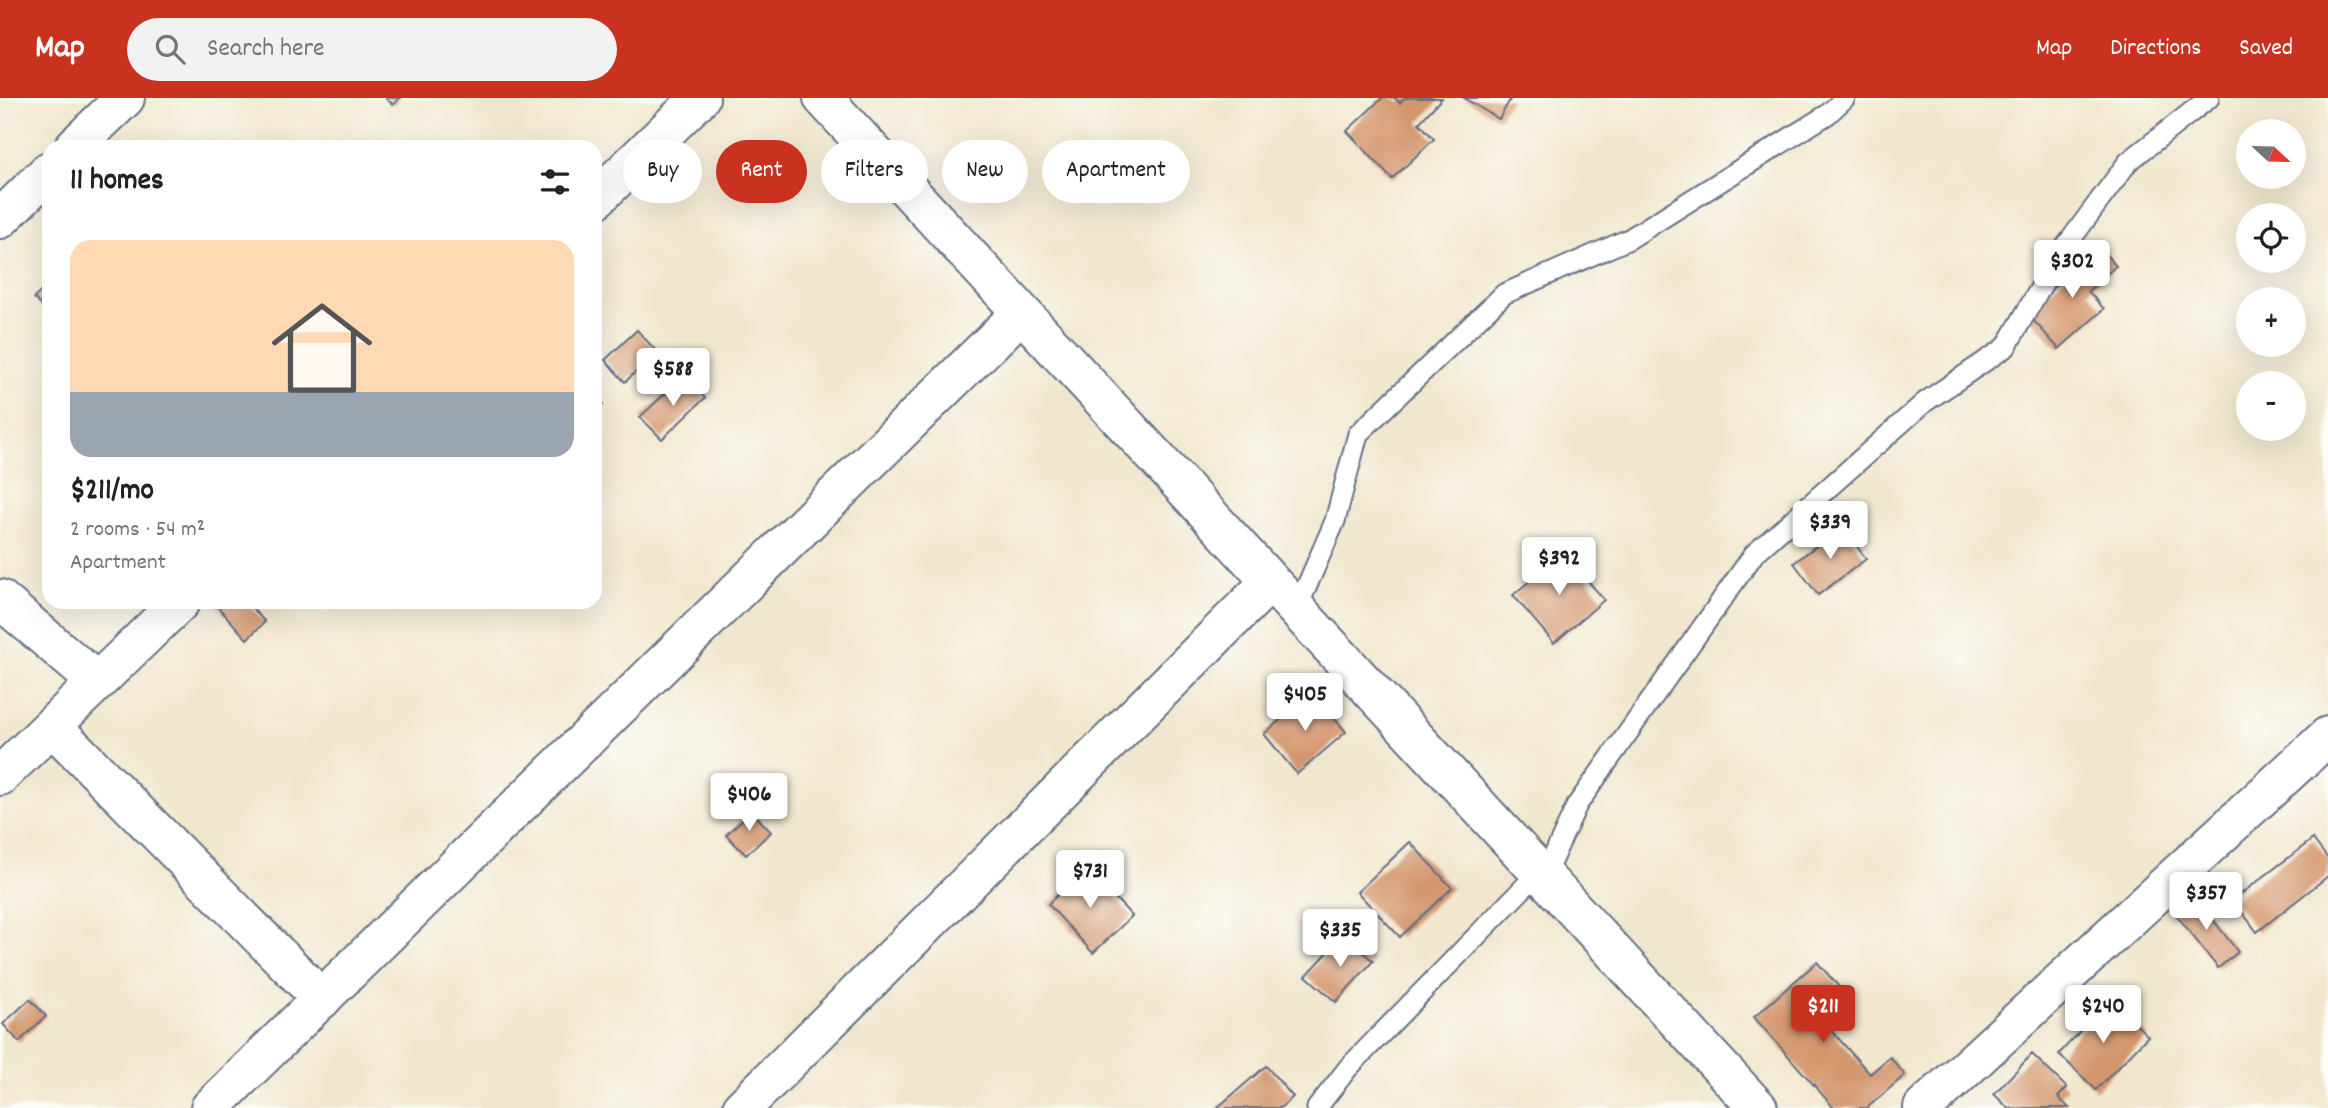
<!DOCTYPE html>
<meta charset="utf-8">
<style>
:root{--surface:#fff;--page:#f2f2f2;--text:#222;--muted:#767676;--accent:#c8321e}
body{margin:0;font-family:Dekko,sans-serif;background:var(--page);color:var(--text);height:100vh;display:flex;flex-direction:column;font-size:26px;white-space:nowrap}
*{box-sizing:border-box;margin:0}
p{font-size:23px;color:var(--muted)}
.icon{flex:none;width:38px;height:38px;fill:none;stroke:currentColor;stroke-width:2;stroke-linecap:round;stroke-linejoin:round}
.map{position:relative;flex:1;overflow:hidden}
.details{position:absolute;left:42px;top:42px;width:560px;height:469px;display:flex;flex-direction:column;background:var(--surface);border-radius:21px;box-shadow:0 7px 28px #0002}
.details>*{flex:none}
.hud{position:absolute;left:623px;top:42px;width:665px;height:63px;display:flex;gap:14px}
.needle{width:46px;rotate:112deg}
.tools{position:absolute;left:2236px;top:21px;display:grid;gap:14px}
.tools a{display:grid;place-items:center;width:70px;height:70px;border-radius:50%;background:var(--surface);box-shadow:0 7px 28px #0002;font-size:35px}
.price{position:absolute;translate:-50% -60px;padding:0 16px;border-radius:7px;background:#fff;color:#222;font-size:23px;line-height:46px;filter:drop-shadow(0 2px 4px #0008)}
.price::after{content:'';position:absolute;left:50%;top:42px;width:21px;height:16px;margin-left:-10px;background:inherit;clip-path:polygon(0 0,100% 0,50% 100%)}
.price.current{background:var(--accent);color:#fff}
ul{padding:0;list-style:none}
li{display:grid;align-content:center;gap:14px;height:371px;padding:0 28px}
li span{display:grid;place-items:center;height:217px;border-radius:21px;color:#555}
li>.icon{margin-inline-start:auto}
span .icon{width:126px;height:126px;fill:#fffc;stroke-width:1}
li b{font-size:30px}
h2{display:flex;justify-content:space-between;align-items:center;height:84px;padding:0 28px;font-size:30px}
.chip{padding:0 24px;border-radius:32px;background:var(--surface);box-shadow:0 7px 28px #0002;font-size:24px;line-height:63px}
.chip.current{background:var(--accent);color:#fff}
header{display:flex;align-items:center;gap:42px;box-sizing:border-box;height:98px;padding:0 35px;background:var(--accent);color:#fff}
header strong{font-size:33px}
nav{display:flex;gap:38px;margin-inline-start:auto;font-size:24px}
.search{width:490px;height:63px;background:var(--page);display:flex;align-items:center;gap:18px;box-sizing:border-box;padding:0 24px;border-radius:38px;color:var(--muted);font-size:26px}
.map>svg:first-child{display:block}
.building{fill:#d4966d}
.lines{fill:none;stroke-linecap:round;stroke-linejoin:round}
.lane-casing{stroke:#666f85;stroke-width:23}
.street-casing{stroke:#666f85;stroke-width:42}
.lane{stroke:#fff;stroke-width:19}
.street{stroke:#fff;stroke-width:38}
</style>
<header>
<strong>Map</strong>
<div class="search"><svg class="icon" aria-label="search" viewBox="0 0 24 24"><circle cx="10" cy="10" r="6"/><path d="M15 15l6 6"/></svg>Search here</div>
<nav><a>Map</a><a>Directions</a><a>Saved</a></nav>
</header>
<div class="map">
<svg width="2328" height="1010" viewBox="0 0 2328 1010">
<rect width="100%" height="100%" fill="#fdfcf7"/>
<filter id="ink" filterUnits="userSpaceOnUse"><feTurbulence type="fractalNoise" baseFrequency=".0143" numOctaves="2"/><feDisplacementMap in="SourceGraphic" scale="14" xChannelSelector="R" yChannelSelector="G"/><feConvolveMatrix kernelMatrix="1 2 1 2 8 2 1 2 1" color-interpolation-filters="sRGB"/></filter>
<filter id="wash" filterUnits="userSpaceOnUse"><feTurbulence type="fractalNoise" baseFrequency=".00686" numOctaves="4" result="noise"/><feDisplacementMap in="SourceGraphic" scale="28" xChannelSelector="R" yChannelSelector="G"/><feGaussianBlur stdDeviation="1.57" result="paint"/><feColorMatrix in="noise" values="0 0 0 0 0 0 0 0 0 0 0 0 0 0 0 0 0 1.4 0 .05"/><feComposite in="paint" operator="in"/></filter>
<g filter="url(#wash)">
<rect width="100%" height="100%" fill="#f1e7ce"/>
<g id="blocks">
<!-- building -->
<g class="building">
<path d="M386,0H400L393,7Z"/>
<path d="M1382,0H1395L1400,5L1404,0H1442L1419,25L1434,41L1392,81L1347,33Z"/>
<path d="M1464,0H1511L1499,21Z"/>
<path d="M2099,149L2116,168L2088,193L2104,211L2059,251L2026,214Z"/>
<path d="M49,186V217L34,200Z"/>
<path d="M637,232L657,254L625,284L605,262Z"/>
<path d="M684,278L705,300L662,341L640,319Z"/>
<path d="M595,297L603,306L595,314Z"/>
<path d="M1842,428L1866,461L1818,497L1794,465Z"/>
<path d="M1564,454L1604,502L1554,545L1513,497Z"/>
<path d="M220,504H247L265,524L247,541L216,507Z"/>
<path d="M1312,594L1346,634L1297,676L1264,636Z"/>
<path d="M751,713L771,734L746,757L726,737Z"/>
<path d="M2313,741L2328,761V778L2257,834L2233,802Z"/>
<path d="M1410,744L1452,790L1400,839L1357,794Z"/>
<path d="M1087,770L1132,818L1093,855L1048,806Z"/>
<path d="M2195,798L2238,854L2218,870L2174,814Z"/>
<path d="M1344,837L1373,863L1336,904L1306,878Z"/>
<path d="M1817,864L1840,890L1814,913L1870,976L1890,959L1905,977L1867,1010H1834L1754,919Z"/>
<path d="M30,901L46,918L19,944L3,926Z"/>
<path d="M2110,901L2148,938L2096,992L2059,956Z"/>
<path d="M2032,956L2067,990L2058,999L2069,1010H2008L1994,996Z"/>
<path d="M1266,968L1293,999L1280,1010H1217Z"/>
</g>
</g>
</g>
<g filter="url(#ink)">
<use href="#blocks" fill-opacity="0" stroke="#666f85" stroke-width="2"/>
<g class="lines">
<!-- lane casing -->
<g class="lane-casing">
<g id="lane">
<path d="M1296,513L1335,423L1358,336L1504,196L1629,141L1828,16L1845,0"/>
<path d="M1544,779L1577,707L1754,456L1925,304L2006,249L2060,156L2128,64L2209,0"/>
<path d="M1317,1010L1348,970L1539,774"/>
</g>
</g>
<!-- street casing -->
<g class="street-casing">
<g id="street">
<path d="M823,0L1758,1010"/>
<path d="M74,49L125,0"/>
<path d="M595,102L700,0"/>
<path d="M0,121L49,73"/>
<path d="M0,501L97,584"/>
<path d="M52,628L322,901"/>
<path d="M0,678L180,504"/>
<path d="M210,1010L1021,215"/>
<path d="M742,1010L1270,484"/>
<path d="M1923,1010L2328,638"/>
</g>
</g>
<!-- lane -->
<use href="#lane" class="lane"/>
<!-- street -->
<use href="#street" class="street"/>
</g>
</g>
</svg>
<div class="tools">
<a><svg class="needle" viewBox="-14 -14 28 28"><path d="M0-13l5 13h-10z" fill="#e53935"/><path d="M0 13l5-13h-10z" fill="#767676"/></svg></a>
<a><svg class="icon" aria-label="locate" viewBox="0 0 24 24"><circle cx="12" cy="12" r="6"/><path d="M12 2v4M12 18v4M2 12h4M18 12h4"/></svg></a>
<a>+</a>
<a>−</a>
</div>
<b class="price" style="left:2072px;top:202px">$302</b>
<b class="price" style="left:673px;top:310px">$588</b>
<b class="price" style="left:1830px;top:463px">$339</b>
<b class="price" style="left:1559px;top:499px">$392</b>
<b class="price" style="left:1305px;top:635px">$405</b>
<b class="price" style="left:749px;top:735px">$406</b>
<b class="price" style="left:1090px;top:812px">$731</b>
<b class="price" style="left:2206px;top:834px">$357</b>
<b class="price" style="left:1340px;top:871px">$335</b>
<b class="price current" style="left:1823px;top:947px">$211</b>
<b class="price" style="left:2103px;top:947px">$240</b>
<div class="hud">
<a class="chip">Buy</a>
<a class="chip current">Rent</a>
<a class="chip">Filters</a>
<a class="chip">New</a>
<a class="chip">Apartment</a>
</div>
<section class="details">
<h2>11 homes<svg class="icon" aria-label="filters" viewBox="0 0 24 24"><path d="M4 7h16M4 17h16"/><circle cx="9" cy="7" r="2"/><circle cx="15" cy="17" r="2"/></svg></h2>
<ul>
<li><span style="background:linear-gradient(#ffd9b3 70%,#9aa5b1 0)"><svg class="icon" aria-label="home" viewBox="0 0 24 24"><path d="M3 11l9-7 9 7M6 9v11h12V9"/></svg></span><div><b>$211/mo</b><p>2 rooms · 54 m²</p><p>Apartment</p></div></li>
</ul>
</section>
</div>
